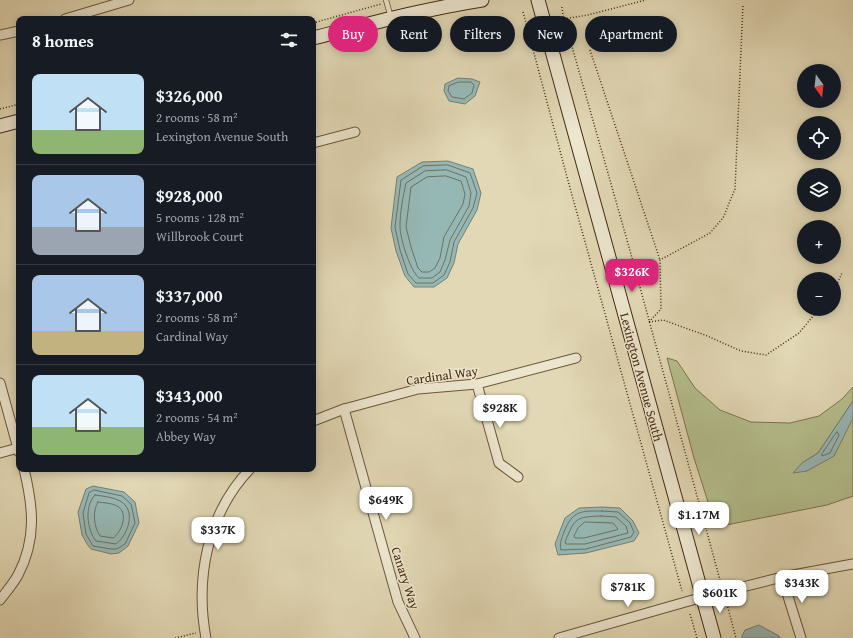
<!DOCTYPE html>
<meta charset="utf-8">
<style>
:root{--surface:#171b24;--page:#20242c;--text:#f1f3f6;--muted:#9ea1a6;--line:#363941;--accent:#db2777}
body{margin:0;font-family:"Gentium Book Plus",serif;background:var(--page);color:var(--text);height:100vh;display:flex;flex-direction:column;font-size:15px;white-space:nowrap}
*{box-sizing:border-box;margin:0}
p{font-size:13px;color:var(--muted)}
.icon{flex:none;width:22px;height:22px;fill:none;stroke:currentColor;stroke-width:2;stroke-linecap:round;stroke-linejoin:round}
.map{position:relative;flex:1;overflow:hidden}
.details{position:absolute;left:16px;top:16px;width:300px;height:456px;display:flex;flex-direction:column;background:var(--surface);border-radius:8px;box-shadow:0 2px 10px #0003}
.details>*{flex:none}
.hud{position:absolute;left:328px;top:16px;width:380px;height:36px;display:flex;gap:8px}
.needle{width:26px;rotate:165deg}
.fabs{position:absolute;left:797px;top:64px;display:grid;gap:8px}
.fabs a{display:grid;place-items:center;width:44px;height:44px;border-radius:50%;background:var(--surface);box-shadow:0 2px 10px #0003;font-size:20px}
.price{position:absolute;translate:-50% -34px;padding:0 9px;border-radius:8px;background:#fff;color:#222;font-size:13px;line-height:26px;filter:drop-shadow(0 1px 2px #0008)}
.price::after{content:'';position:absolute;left:50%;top:24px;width:12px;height:9px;margin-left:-6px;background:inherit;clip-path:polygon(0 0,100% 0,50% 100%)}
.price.on{background:var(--accent);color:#fff}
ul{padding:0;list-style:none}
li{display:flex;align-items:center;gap:12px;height:100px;padding:0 16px}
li+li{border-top:1px solid var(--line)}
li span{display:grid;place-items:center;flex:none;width:112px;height:80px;border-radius:8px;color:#555}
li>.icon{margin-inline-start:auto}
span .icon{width:48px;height:48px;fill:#fffc;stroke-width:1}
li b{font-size:17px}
h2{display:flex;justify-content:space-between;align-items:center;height:48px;padding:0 16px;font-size:17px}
.tag{padding:0 14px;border-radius:18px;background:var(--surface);box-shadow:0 2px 10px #0003;font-size:14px;line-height:36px}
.tag.on{background:var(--accent);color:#fff}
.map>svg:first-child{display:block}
.green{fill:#b4be8d;stroke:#7d744e}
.water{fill:#96b8b5;stroke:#767f72}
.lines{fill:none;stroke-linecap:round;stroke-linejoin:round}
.shore{stroke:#6e7162;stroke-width:1}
.lane-casing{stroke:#6d5638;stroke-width:6}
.street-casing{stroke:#6d5638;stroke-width:11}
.secondary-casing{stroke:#462a0e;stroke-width:15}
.path{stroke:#462a0e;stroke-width:1.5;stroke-dasharray:1 2;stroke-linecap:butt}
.lane{stroke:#ece6cf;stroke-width:4.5}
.street{stroke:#ece6cf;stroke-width:9}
.secondary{stroke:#ece6cf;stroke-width:13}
.labels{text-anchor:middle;stroke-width:3;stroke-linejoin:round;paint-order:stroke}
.street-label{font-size:13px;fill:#462a0e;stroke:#ece6cf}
</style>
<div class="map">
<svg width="853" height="638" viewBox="0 0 853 638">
<rect width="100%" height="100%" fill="#e2d8b5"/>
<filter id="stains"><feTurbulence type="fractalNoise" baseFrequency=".005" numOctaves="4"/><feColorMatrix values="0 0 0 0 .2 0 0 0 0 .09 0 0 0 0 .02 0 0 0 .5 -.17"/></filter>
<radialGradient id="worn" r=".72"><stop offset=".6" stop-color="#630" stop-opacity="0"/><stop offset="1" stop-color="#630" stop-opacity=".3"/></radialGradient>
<!-- green -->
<path class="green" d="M667,358L677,361L695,388L720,410L751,422L790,423L819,416L842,399L853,387V401L818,453L802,463L807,471L848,426L853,418V496L827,505L716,527L694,458Z"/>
<!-- water -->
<g class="water">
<path d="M458,78L472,79L480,82L475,96L465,104L449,101L444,91L445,84Z"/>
<path d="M448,161L473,169L481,193L477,210L458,244L454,263L447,278L434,287H414L405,276L396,251L391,228L397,177L422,162Z"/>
<path d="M853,401V418L834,456L807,471L793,473L802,463L818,453Z"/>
<path d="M93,486L124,492L135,502L139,523L128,546L119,553L111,554L91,549L87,544L82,535L78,512L86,489Z"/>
<path d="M602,507L620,508L633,521L639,533L634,541L586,553L558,555L555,544L565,518L579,508Z"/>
<path d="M759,625L779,636L780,638H742V636L745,630Z"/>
</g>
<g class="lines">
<!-- shore -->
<g class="shore">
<path d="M459,82H471L474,85L472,93L464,99L452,97L448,91L449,86Z"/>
<path d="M448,165L470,173L477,193L473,208L454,242L450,262L444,275L433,283H416L408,274L400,250L395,227L401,180L423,166Z"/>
<path d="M447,170L466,177L471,193L469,206L450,240L445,260L440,272L432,278H419C410,270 400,239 400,226C400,212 403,197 406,183L425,171Z"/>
<path d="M446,176L461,181L465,194L463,204L444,237L440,258L435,268L429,272H422L418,268L411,247L406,227L411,187L427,177Z"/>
<path d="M837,432L839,435L830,453L822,456V454Z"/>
<path d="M94,490L122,496L131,504L135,523L125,544L117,549H111L93,546L86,534L83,513L89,493Z"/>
<path d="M95,495C102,496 113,497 120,501C137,510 128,535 116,544L96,541C87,530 84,506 95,495Z"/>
<path d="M98,502C104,503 112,503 117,506C129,512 122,532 113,538L100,536C94,527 92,511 98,502Z"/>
<path d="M602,511L618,512L630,523L634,532L631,537L586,549L561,550C559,543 562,538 564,532C573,510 581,511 602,511Z"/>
<path d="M601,516L616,517L626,526L628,533L585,544H566L565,542C575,518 575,517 601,516Z"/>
<path d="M585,522L613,523L618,529L616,530L584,538H575L574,536L578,528Z"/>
</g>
<!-- lane casing -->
<g class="lane-casing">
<path id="lane" d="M386,0L391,18"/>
</g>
<!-- street casing -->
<g class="street-casing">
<g id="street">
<path d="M65,19L129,0"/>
<path d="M0,35L19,31"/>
<path d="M313,143L355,132"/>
<path d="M0,383L19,452"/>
<path d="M477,384L499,463L518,477"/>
<path d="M344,409L398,602L415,638"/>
<path d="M313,421L344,409L418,389L477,384L576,358"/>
<path d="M0,453L18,448"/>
<path d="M782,577L801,638"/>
<path d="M0,600C6,592 13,584 18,575C37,539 33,506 24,469"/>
<path d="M206,638C195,579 207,514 250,469"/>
<path d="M559,638L703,597L782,577L853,564"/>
</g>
</g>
<!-- secondary casing -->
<g class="secondary-casing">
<g id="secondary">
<path d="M538,0L714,638"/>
<path d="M313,38C369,24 425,9 482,0"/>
<path d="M0,126L19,121"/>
</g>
</g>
<!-- path -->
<g class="path">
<path d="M562,7L563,15L629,247L720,580"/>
<path d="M523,12L567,177L682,591"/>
<path d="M564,19L588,15L646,0"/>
<path d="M313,23L381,4"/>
<path d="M590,50L660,260"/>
<path d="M0,109L19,104"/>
<path d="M834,291L842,273"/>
<path d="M649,322L661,309L660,260L710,233L723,218L735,189L743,4"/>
<path d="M649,322L663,320L705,335L741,351L766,355L799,333L819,309"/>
<path d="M727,604L736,638"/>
<path d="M690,614L697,638"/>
<path d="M175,638L196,633"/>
</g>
<!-- lane -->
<use href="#lane" class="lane"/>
<!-- street -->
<use href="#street" class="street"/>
<!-- secondary -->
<use href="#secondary" class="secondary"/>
</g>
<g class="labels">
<!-- street labels -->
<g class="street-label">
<text transform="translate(442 375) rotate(-8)" y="5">Cardinal Way</text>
<text transform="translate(642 377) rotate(75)" y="5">Lexington Avenue South</text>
<text transform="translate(406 578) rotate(72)" y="5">Canary Way</text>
</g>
</g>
<rect width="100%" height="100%" filter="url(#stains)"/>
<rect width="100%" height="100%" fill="url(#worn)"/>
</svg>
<div class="fabs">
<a><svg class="needle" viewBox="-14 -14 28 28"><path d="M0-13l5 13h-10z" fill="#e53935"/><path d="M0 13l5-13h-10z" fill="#9ea1a6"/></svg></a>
<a><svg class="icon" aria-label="locate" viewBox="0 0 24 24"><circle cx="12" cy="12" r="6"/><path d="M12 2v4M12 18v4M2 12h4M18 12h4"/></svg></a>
<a><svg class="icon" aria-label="layers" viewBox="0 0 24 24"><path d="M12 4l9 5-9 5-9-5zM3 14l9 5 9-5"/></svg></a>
<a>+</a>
<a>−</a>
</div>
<b class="price on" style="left:632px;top:293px">$326K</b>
<b class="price" style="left:500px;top:429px">$928K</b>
<b class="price" style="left:386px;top:521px">$649K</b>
<b class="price" style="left:699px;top:536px">$1.17M</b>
<b class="price" style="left:218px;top:551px">$337K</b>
<b class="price" style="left:802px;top:604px">$343K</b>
<b class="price" style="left:628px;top:608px">$781K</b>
<b class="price" style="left:720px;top:614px">$601K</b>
<div class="hud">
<a class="tag on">Buy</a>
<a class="tag">Rent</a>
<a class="tag">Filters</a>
<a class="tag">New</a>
<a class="tag">Apartment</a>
</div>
<section class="details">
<h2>8 homes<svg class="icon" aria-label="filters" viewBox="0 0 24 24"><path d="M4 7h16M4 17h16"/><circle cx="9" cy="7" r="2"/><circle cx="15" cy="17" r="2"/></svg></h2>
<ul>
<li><span style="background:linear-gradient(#bfe0f5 70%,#8fb573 0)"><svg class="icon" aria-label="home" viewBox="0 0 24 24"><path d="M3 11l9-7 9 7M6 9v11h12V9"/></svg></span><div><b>$326,000</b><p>2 rooms · 58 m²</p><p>Lexington Avenue South</p></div></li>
<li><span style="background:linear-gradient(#a9c7e8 65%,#9aa5b1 0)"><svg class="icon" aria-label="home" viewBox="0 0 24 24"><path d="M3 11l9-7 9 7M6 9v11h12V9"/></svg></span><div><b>$928,000</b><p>5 rooms · 128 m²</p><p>Willbrook Court</p></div></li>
<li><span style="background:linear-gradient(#a9c7e8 70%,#c2b280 0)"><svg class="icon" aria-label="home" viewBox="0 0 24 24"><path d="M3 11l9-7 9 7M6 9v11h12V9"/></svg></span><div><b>$337,000</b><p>2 rooms · 58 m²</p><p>Cardinal Way</p></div></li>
<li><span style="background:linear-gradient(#bfe0f5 65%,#8fb573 0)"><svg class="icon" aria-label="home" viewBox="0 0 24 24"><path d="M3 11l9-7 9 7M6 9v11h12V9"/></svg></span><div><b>$343,000</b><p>2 rooms · 54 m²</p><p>Abbey Way</p></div></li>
</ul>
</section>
</div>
